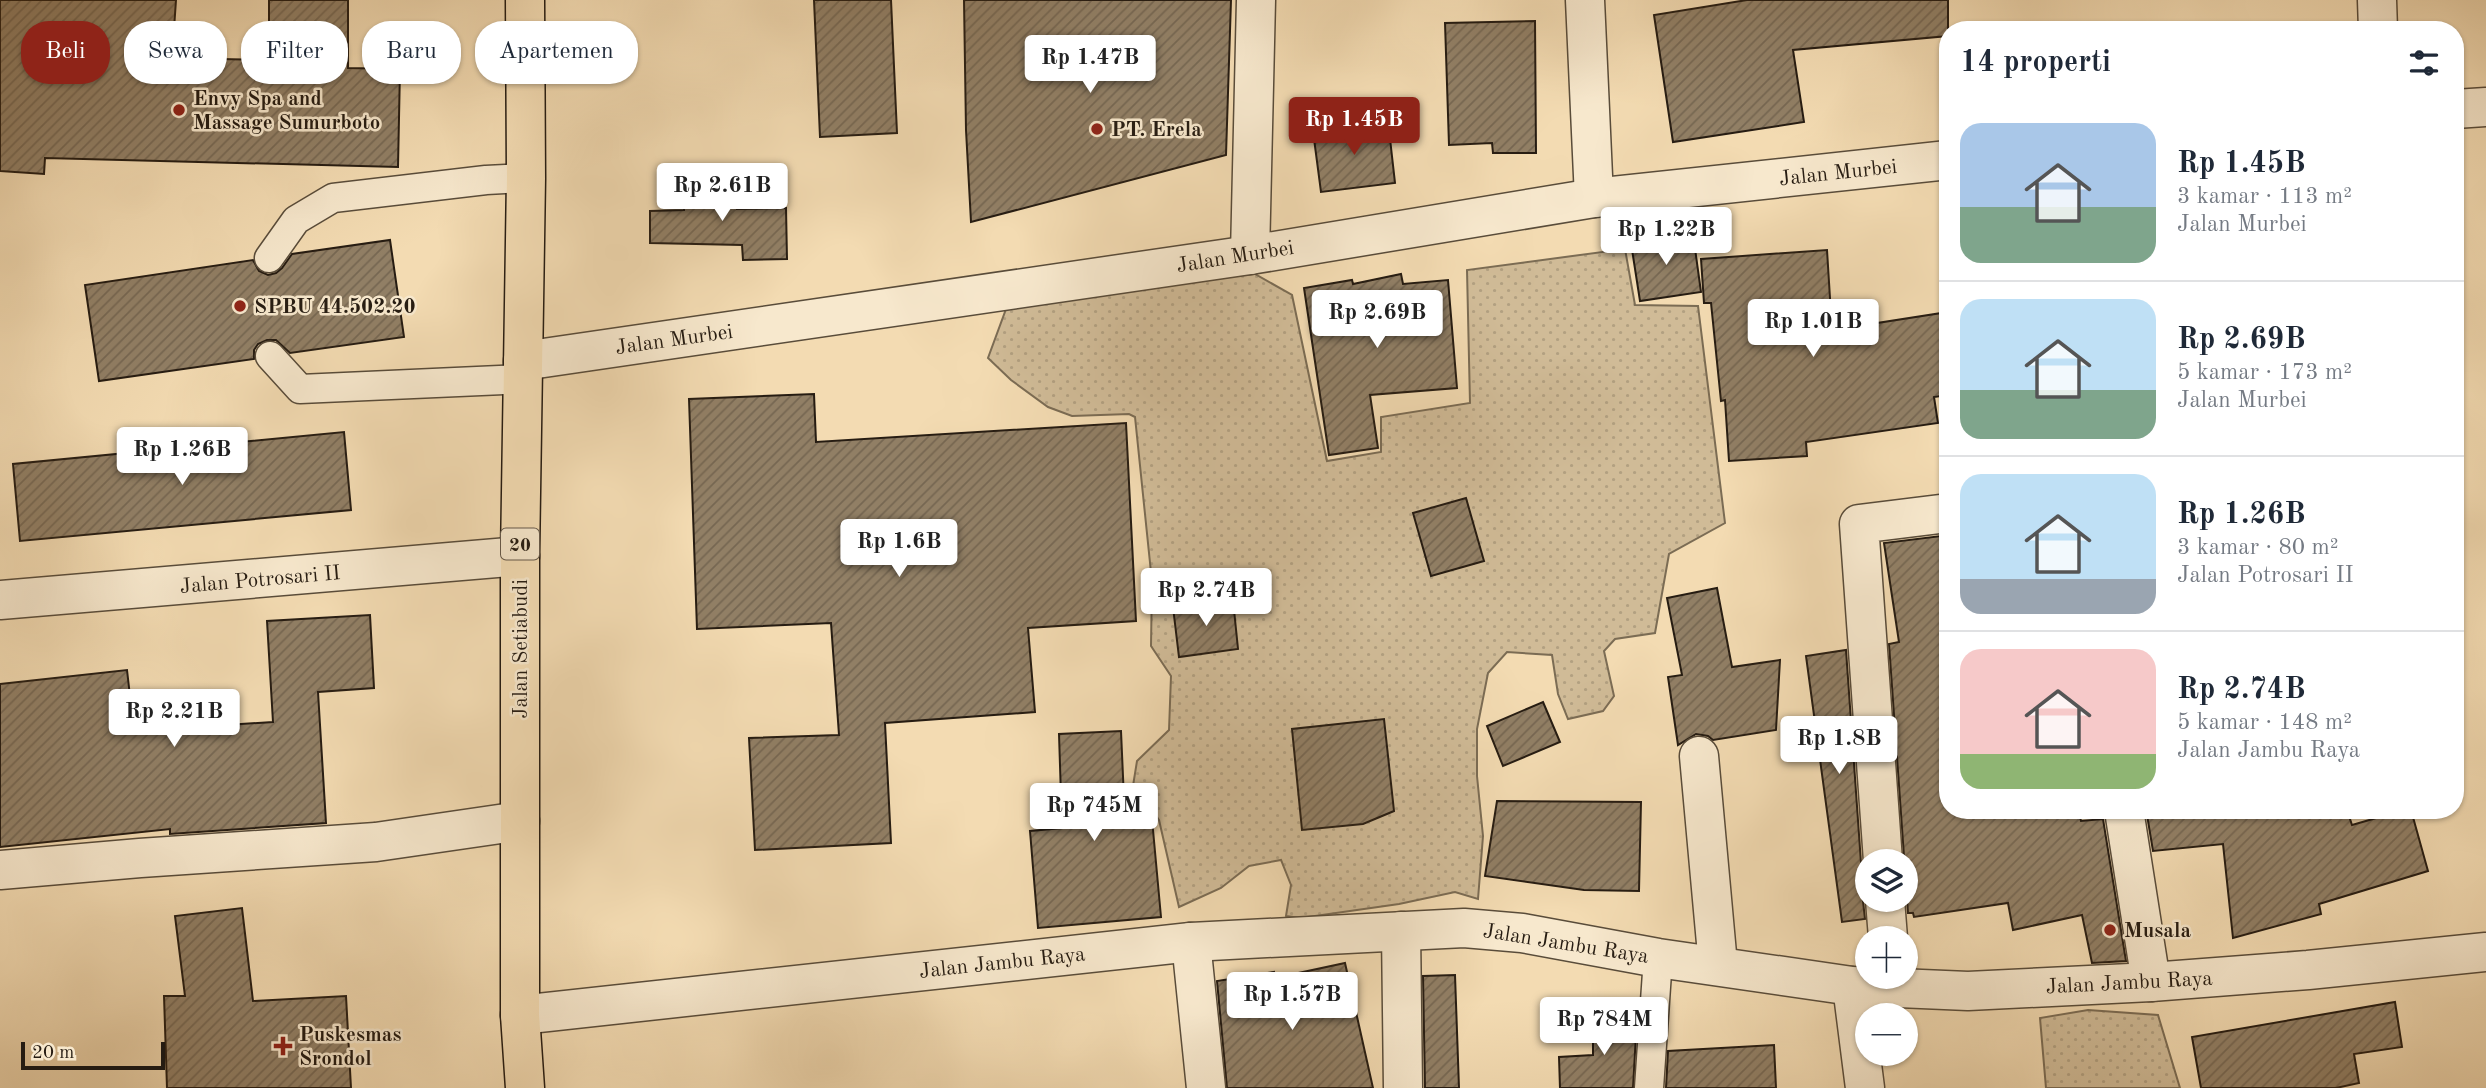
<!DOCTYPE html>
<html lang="id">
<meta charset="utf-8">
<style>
:root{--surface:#fff;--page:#f2f2f3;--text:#1f2937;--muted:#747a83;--line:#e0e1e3;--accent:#8f2418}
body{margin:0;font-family:"Old Standard TT",serif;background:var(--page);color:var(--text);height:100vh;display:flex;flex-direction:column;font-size:26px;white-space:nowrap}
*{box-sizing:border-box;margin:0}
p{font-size:23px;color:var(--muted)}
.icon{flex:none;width:38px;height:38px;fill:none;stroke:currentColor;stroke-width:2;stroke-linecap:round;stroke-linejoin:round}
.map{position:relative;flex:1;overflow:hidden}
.sheet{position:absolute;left:1939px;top:21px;width:525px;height:798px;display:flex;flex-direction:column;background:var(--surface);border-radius:28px;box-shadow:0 2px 5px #0004}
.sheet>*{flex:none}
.banner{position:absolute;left:21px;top:21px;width:665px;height:63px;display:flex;gap:14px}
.buttons{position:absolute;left:1855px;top:849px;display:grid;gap:14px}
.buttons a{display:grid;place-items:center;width:63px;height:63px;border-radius:50%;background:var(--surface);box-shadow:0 2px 5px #0004;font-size:35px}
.scale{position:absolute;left:21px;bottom:18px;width:144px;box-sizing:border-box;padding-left:7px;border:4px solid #261c12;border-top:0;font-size:19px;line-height:24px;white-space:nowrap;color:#261c12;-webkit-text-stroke:5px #f7e8cd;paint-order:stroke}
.price{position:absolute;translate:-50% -60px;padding:0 16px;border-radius:7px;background:#fff;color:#222;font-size:23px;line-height:46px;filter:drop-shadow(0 2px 4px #0008)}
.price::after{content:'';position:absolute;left:50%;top:42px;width:21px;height:16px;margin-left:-10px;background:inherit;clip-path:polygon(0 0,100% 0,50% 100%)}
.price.on{background:var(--accent);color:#fff}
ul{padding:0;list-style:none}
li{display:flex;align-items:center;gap:21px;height:175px;padding:0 21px}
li+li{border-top:2px solid var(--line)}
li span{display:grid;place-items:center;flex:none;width:196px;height:140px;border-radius:21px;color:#555}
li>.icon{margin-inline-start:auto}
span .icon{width:84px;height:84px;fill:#fffc;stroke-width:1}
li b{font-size:30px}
h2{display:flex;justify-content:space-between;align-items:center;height:84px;padding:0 21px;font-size:30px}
.pill{padding:0 24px;border-radius:28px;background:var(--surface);box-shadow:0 2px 5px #0004;font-size:24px;line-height:63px}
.pill.on{background:var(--accent);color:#fff}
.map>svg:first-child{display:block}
.grass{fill:url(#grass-dots);stroke:#7b6c54;stroke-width:2}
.building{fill:url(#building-hatch);stroke:#261c12;stroke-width:2}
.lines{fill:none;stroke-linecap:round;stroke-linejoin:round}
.lane-casing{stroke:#594c3a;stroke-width:31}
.street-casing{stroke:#594c3a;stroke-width:41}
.highway-casing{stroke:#261c12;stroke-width:41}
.lane{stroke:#f7e8cd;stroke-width:28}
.street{stroke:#f7e8cd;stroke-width:38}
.highway{stroke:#f3dbb2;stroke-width:38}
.poi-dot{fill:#8f2418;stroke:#f7e8cd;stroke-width:2.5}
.labels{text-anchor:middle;stroke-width:5;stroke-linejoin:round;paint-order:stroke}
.shield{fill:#f7e8cd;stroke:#65594a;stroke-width:2}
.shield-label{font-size:19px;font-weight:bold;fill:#261c12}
.poi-label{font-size:21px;font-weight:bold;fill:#261c12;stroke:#f7e8cd;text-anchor:start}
.street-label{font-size:21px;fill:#261c12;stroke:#f7e8cd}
</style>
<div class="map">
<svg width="2486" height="1088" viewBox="0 0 2486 1088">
<defs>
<pattern id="grass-dots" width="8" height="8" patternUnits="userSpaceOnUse" patternTransform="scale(1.75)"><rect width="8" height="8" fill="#d0bb97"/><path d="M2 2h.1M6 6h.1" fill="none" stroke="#b2a081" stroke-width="1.8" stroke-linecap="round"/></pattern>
<pattern id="building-hatch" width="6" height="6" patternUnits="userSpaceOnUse" patternTransform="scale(1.75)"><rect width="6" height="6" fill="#917f65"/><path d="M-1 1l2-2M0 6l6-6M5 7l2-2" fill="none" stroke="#766752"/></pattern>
</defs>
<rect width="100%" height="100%" fill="#f3dbb2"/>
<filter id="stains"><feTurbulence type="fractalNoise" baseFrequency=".00286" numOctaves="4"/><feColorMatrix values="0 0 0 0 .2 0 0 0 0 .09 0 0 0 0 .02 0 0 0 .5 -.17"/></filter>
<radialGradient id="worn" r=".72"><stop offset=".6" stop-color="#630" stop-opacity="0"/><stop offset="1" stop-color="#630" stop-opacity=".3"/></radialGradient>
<!-- grass -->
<g class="grass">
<path d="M1625,249L1635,305L1698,306L1725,523L1669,554L1655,633L1615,639L1604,651L1614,696L1603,711L1568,719L1558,694L1552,655L1507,652L1488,673L1477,729V776L1483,836L1478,899L1455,892L1399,904L1301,918L1286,916L1291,885L1281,860L1249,866L1221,888L1179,907L1159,820L1151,809L1142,808L1132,792L1137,761L1169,730L1171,676L1151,646L1152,582L1135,417L1129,414L1072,416L1048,407L1011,380L988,358L1016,282L1225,257L1292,295L1327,461L1381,452V417L1470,403L1467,270Z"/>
<path d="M2088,1010L2158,1015L2180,1088H2046L2040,1018Z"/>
</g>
<!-- building -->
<g class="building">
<path d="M0,0H176L172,58L269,60V0H348V68L400,69L398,167L45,158L44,174L0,171Z"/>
<path d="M814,0H891L897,133L820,137Z"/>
<path d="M964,0H1231L1226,155L971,222L966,130Z"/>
<path d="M1747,0H1948V36L1793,50L1804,122L1673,142L1654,15Z"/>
<path d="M1535,21L1536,153H1493L1492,143L1449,145L1445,23Z"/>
<path d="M1388,121L1395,183L1321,192L1313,131Z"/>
<path d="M684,182L738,183L737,209L786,208L787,259L743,260L742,245L650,243V211L684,210Z"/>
<path d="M1693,234L1701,292L1640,301L1631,243Z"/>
<path d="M390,240L404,337L290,353L276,340H267L258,344L254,350V359L99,381L85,285L253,260L259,271L268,275L276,273L282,268L292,254Z"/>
<path d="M1827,250L1832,330L1948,312V395L1934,397L1938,423L1806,442L1807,456L1729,461L1725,400L1721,401L1711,303H1704L1701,259Z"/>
<path d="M1401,274L1403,284L1448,280L1457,388L1370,395L1378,448L1329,455L1304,288L1352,280L1353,284Z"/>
<path d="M814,394L816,442L1126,423L1136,621L1028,628L1035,712L885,723L891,843L755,850L749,738L839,735L831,623L697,629L689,399Z"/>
<path d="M344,432L351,510L20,541L13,464Z"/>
<path d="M1466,498L1484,561L1431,576L1413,513Z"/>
<path d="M1941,536L1948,573V810H2078L2081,821L2103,819L2126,961L2092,963L2082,915L2013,930L2008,903L1914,917L1913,913H1908L1889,644L1899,642L1884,543Z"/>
<path d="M1717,588L1732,667L1780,660L1776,730L1713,740L1708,736L1696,734L1678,745L1668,677L1682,675L1667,598Z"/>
<path d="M1233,600L1238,649L1179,657L1173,607Z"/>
<path d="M370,615L374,688L318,692L326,823L170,834V829L0,847V684L127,670L134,731L273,722L267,621Z"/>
<path d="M1846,650L1861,863L1867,875V888L1863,901L1865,919L1842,922L1806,656Z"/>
<path d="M1543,702L1560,742L1503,766L1487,726Z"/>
<path d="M1384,719L1394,811L1363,824L1302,830L1292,729Z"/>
<path d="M1121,731L1125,822L1152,819L1161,917L1038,928L1030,831L1062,828L1059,734Z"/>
<path d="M1497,801L1641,802L1639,891L1584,890L1485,876Z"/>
<path d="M2195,810H2283V816L2303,810H2347L2352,825L2404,810H2411L2428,871L2319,904L2321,914L2233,938L2223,844L2153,851L2147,815Z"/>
<path d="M242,908L253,1001L346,996L351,1088H167L164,996H185L175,916Z"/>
<path d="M1345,963L1373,1088H1227L1217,981L1274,972L1275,978Z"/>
<path d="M1455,975L1459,1088H1425L1423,976Z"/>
<path d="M2395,1002L2402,1047L2354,1054L2359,1083L2336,1088H2201L2192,1037Z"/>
<path d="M1637,1017L1633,1088H1560L1559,1057L1593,1055V1018Z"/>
<path d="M1774,1045L1776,1088H1666L1668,1051Z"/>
</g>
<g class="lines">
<!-- lane casing -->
<g class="lane-casing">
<g id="lane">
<path d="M269,258L296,220L333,198L486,180L526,178"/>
<path d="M270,356L300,389L524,379"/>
<path d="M1649,1088L1658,958"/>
</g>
</g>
<!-- street casing -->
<g class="street-casing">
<g id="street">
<path d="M1585,0L1594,198"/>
<path d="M2377,0L2378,30"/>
<path d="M2455,109L2486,107"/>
<path d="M1250,255L1256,0"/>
<path d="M523,361L1250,255L1594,198L1948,160"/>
<path d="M0,600L520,556"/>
<path d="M1699,756L1718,965"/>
<path d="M2124,810L2151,982"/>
<path d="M1883,861L1859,524L1948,513"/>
<path d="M0,870L140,858L376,842L520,821"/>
<path d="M1885,900L1888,938"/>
<path d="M1401,931L1403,1088"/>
<path d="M1191,942L1206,1088"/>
<path d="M1852,986L1865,1088"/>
<path d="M520,1015L1191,942L1464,928L1522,933L1658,958L1852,986L1968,991L2151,982L2308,970L2486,952"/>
</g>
</g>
<!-- highway casing -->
<g class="highway-casing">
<path id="highway" d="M525,1088L520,1015V556L526,178L525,0"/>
</g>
<!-- lane -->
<use href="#lane" class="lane"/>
<!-- street -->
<use href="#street" class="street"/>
<!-- highway -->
<use href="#highway" class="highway"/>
</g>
<!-- markers -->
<g class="poi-dot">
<circle cx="179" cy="110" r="7"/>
<circle cx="1097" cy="129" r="7"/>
<circle cx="240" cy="306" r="7"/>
<circle cx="2110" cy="930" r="7"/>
<path d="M279.5 1035.5h7v7h7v7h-7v7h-7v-7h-7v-7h7z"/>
</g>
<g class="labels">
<!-- shield labels -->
<rect class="shield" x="501" y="528.5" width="38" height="31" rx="5"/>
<g class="shield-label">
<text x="520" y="551">20</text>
</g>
<!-- poi labels -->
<g class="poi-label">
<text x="193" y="105">Envy Spa and<tspan x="193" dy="24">Massage Sumurboto</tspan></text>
<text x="1111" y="136">PT. Erela</text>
<text x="254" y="313">SPBU 44.502.20</text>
<text x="2124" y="937">Musala</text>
<text x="299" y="1041">Puskesmas<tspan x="299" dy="24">Srondol</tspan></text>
</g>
<!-- street labels -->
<g class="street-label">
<text transform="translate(1838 172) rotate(-6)" y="7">Jalan Murbei</text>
<text transform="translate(1235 256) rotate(-9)" y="7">Jalan Murbei</text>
<text transform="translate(674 339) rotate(-8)" y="7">Jalan Murbei</text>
<text transform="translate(260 579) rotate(-5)" y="7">Jalan Potrosari II</text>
<text transform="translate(520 649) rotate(-90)" y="7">Jalan Setiabudi</text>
<text transform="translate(1566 943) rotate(9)" y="7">Jalan Jambu Raya</text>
<text transform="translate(1002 962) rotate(-6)" y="7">Jalan Jambu Raya</text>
<text transform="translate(2129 982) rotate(-3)" y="7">Jalan Jambu Raya</text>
</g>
</g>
<rect width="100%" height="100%" filter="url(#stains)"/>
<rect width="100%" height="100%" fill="url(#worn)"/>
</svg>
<div class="buttons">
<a><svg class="icon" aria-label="layers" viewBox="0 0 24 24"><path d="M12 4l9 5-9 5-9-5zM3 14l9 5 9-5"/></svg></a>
<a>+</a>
<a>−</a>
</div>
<div class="scale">20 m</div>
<b class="price" style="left:1090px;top:95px">Rp 1.47B</b>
<b class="price on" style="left:1354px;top:157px">Rp 1.45B</b>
<b class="price" style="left:722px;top:223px">Rp 2.61B</b>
<b class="price" style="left:1666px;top:267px">Rp 1.22B</b>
<b class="price" style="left:1377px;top:350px">Rp 2.69B</b>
<b class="price" style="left:1813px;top:359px">Rp 1.01B</b>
<b class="price" style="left:182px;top:487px">Rp 1.26B</b>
<b class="price" style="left:899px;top:579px">Rp 1.6B</b>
<b class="price" style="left:1206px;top:628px">Rp 2.74B</b>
<b class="price" style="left:174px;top:749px">Rp 2.21B</b>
<b class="price" style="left:1839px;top:776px">Rp 1.8B</b>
<b class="price" style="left:1094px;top:843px">Rp 745M</b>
<b class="price" style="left:1292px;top:1032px">Rp 1.57B</b>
<b class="price" style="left:1604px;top:1057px">Rp 784M</b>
<div class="banner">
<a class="pill on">Beli</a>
<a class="pill">Sewa</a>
<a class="pill">Filter</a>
<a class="pill">Baru</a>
<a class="pill">Apartemen</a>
</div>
<section class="sheet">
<h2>14 properti<svg class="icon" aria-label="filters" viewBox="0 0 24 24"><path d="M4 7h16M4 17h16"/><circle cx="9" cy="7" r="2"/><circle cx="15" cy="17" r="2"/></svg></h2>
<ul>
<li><span style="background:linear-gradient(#a9c7e8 60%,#7fa58c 0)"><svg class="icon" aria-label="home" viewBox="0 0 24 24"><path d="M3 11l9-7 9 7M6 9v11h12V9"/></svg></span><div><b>Rp 1.45B</b><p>3 kamar · 113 m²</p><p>Jalan Murbei</p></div></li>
<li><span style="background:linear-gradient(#bfe0f5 65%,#7fa58c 0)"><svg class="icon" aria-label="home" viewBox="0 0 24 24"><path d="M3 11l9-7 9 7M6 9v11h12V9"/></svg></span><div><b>Rp 2.69B</b><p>5 kamar · 173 m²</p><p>Jalan Murbei</p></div></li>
<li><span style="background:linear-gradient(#bfe0f5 75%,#9aa5b1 0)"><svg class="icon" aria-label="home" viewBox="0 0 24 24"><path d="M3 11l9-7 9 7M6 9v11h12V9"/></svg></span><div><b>Rp 1.26B</b><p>3 kamar · 80 m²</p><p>Jalan Potrosari II</p></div></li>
<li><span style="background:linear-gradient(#f6c9c9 75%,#8fb573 0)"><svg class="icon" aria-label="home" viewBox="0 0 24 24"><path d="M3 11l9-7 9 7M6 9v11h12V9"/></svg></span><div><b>Rp 2.74B</b><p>5 kamar · 148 m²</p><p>Jalan Jambu Raya</p></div></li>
</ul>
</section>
</div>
